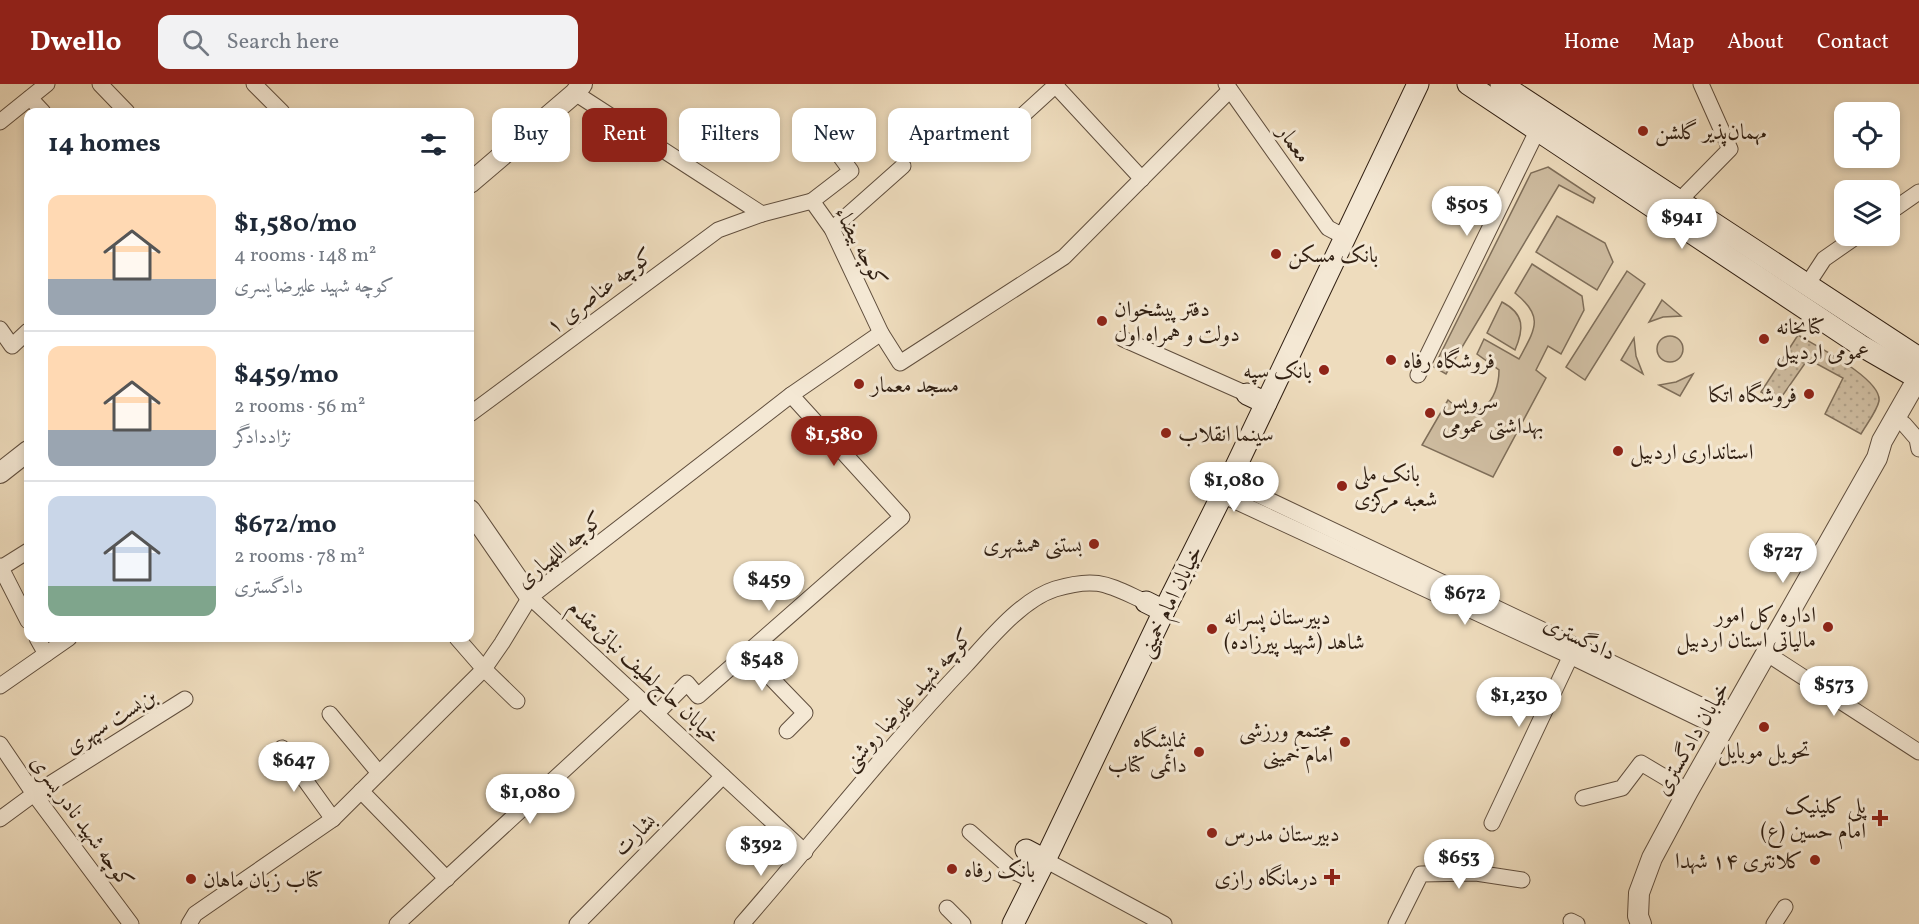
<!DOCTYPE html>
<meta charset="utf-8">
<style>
:root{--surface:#fff;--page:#f2f2f3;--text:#1f2937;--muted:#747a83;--line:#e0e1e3;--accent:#8f2418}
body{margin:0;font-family:Vollkorn,Amiri,serif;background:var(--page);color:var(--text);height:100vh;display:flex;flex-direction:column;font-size:22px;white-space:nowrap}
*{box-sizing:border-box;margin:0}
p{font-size:20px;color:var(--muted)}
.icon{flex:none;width:33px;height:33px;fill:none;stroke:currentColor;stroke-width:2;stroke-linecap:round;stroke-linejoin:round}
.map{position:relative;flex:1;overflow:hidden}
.panel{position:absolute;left:24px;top:24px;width:450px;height:534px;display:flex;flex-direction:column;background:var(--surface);border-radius:12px;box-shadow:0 3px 9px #0003}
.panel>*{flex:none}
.hud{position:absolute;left:492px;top:24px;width:570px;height:54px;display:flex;gap:12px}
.tools{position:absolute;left:1834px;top:18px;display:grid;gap:12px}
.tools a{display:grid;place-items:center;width:66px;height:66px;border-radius:12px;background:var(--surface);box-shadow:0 3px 9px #0003;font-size:30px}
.price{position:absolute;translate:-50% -51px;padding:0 14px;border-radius:21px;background:#fff;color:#222;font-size:20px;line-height:39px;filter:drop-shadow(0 2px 3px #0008)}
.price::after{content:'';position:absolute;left:50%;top:36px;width:18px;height:14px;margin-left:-9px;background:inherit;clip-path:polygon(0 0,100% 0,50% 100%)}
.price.active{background:var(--accent);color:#fff}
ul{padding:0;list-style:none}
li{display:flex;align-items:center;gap:18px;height:150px;padding:0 24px}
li+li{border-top:2px solid var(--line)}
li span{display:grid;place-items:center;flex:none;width:168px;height:120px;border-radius:12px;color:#555}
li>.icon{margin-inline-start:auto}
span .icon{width:72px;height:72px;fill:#fffc;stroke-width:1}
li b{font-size:26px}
h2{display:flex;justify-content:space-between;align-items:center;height:72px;padding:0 24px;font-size:26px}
.tag{padding:0 21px;border-radius:12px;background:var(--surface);box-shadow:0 3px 9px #0003;font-size:21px;line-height:54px}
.tag.active{background:var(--accent);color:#fff}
header{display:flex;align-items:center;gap:36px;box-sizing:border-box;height:84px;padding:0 30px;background:var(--accent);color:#fff}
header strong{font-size:28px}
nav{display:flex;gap:33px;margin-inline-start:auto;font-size:21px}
.search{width:420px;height:54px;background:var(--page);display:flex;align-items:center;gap:15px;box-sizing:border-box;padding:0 21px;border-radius:12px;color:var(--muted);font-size:22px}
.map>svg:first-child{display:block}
.grass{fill:#cebca0;stroke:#7f6e59;stroke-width:1.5}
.park{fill:url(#park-dots);stroke:#7f6e59;stroke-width:1.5}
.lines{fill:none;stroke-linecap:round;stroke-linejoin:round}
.minor-casing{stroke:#604e3d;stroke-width:17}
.tertiary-casing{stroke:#604e3d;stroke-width:22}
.secondary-casing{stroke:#301f12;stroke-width:23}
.minor{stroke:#f4e8d4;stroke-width:15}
.tertiary{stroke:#f4e8d4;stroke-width:20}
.secondary{stroke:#f4e8d4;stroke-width:21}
.poi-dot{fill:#8f2418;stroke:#f4e8d4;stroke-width:2}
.labels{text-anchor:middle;stroke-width:6;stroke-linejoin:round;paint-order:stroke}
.poi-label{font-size:22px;fill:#301f12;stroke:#f4e8d4;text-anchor:start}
.street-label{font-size:22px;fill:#301f12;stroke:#f4e8d4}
</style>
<header>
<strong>Dwello</strong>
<div class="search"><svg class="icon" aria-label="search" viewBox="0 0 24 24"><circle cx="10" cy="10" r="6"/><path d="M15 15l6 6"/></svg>Search here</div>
<nav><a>Home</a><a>Map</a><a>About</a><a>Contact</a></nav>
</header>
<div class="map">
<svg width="1919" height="840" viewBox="0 0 1919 840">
<defs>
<pattern id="park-dots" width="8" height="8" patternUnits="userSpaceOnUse" patternTransform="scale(1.5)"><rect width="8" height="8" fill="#cebca0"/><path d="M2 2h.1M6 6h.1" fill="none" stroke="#b1a189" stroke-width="1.8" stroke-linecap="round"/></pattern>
</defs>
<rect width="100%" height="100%" fill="#eedcbd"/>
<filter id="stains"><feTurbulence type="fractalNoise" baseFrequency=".00333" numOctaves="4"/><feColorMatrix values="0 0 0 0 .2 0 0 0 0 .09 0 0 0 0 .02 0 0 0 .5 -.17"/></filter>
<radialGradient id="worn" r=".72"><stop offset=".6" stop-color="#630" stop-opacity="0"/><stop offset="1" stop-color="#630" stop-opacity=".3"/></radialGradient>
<!-- grass -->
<g class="grass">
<path d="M1548,83L1595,114L1593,119L1559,101L1446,290L1434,283L1531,89Z"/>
<path d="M1557,132L1605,159L1613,178L1597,206L1536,168Z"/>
<path d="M1532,180L1582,212L1584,226L1561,270L1548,262L1536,286L1546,294L1493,393L1422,361L1448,316C1477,343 1499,317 1499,286L1477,270L1484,255L1519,275C1535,245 1545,233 1515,209Z"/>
<path d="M1627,187L1645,200L1585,296L1566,283Z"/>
<path d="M1662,216L1681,232L1663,233L1649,238Z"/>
<path d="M1502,218C1525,230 1524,245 1515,266L1487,249Z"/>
<circle cx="1670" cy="265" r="13"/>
<path d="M1634,254L1636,272L1643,290L1621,276Z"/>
<path d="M1693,290L1680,312L1659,301L1676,298Z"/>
</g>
<!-- park -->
<path class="park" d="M1798,251C1816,262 1882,295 1879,317C1877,327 1866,341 1861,350L1825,330L1843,294L1808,275L1778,318L1761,308Z"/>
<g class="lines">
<!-- minor casing -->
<g class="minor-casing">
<g id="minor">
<path d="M100,0L127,28"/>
<path d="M254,0L282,28"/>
<path d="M1226,0L1328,144L1345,153"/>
<path d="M1055,1L1142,95"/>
<path d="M575,9L762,130L812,117L832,145L881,249L900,279L1064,173L1230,6"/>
<path d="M30,14L43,28"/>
<path d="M0,38L47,0"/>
<path d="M1011,42L1057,0"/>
<path d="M812,117L851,87L840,72"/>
<path d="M1679,117L1730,65L1701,0"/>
<path d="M1890,128L1919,108"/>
<path d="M832,145L903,82"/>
<path d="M1807,201L1824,175L1857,152"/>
<path d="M0,245L12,262L28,247"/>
<path d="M1123,255L1247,310"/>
<path d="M1418,291L1542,37"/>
<path d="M470,330L718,146L762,130"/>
<path d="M1904,340L1917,355L1919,365"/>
<path d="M1229,397L1730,635"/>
<path d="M1222,411L1570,572L1723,646"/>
<path d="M0,482L28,537"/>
<path d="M1,484L28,467"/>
<path d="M530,513L805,768"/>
<path d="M37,554L46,570"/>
<path d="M457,554L484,585L517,617"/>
<path d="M747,569L805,629L787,647"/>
<path d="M1766,569L1919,668"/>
<path d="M0,602L69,554"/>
<path d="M330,630L379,689"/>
<path d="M656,630L687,599L698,612L902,433L791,311"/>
<path d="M0,660L34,710L131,840"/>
<path d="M282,664L333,735"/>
<path d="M361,707L447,795"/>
<path d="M1583,714L1622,704L1641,679L1688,707"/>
<path d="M0,735L34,710L185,615"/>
<path d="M1492,739L1574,565"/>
<path d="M970,748L1015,788L1034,797"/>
<path d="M1045,776L1164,840"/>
<path d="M947,824L963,840"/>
<path d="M1571,837L1577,840"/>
<path d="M189,840L195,830L333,735L484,585L502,559L530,513L791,311L881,249"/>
<path d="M397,840L640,616"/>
<path d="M577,840L723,692"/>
<path d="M742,840C817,754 887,664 966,581C989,556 1021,516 1055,505C1098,492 1108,501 1146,518"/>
<path d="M1396,840L1421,790L1476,789L1522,796"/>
<path d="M1774,840L1785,823"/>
</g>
</g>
<!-- tertiary casing -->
<g class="tertiary-casing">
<g id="tertiary">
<path d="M470,99L575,9L582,0"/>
<path d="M0,389L28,367"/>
<path d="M470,426L530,513"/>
<path d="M1641,840L1638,832L1639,809L1652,774L1688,707L1877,374L1882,357L1918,294"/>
</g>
</g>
<!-- secondary casing -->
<g class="secondary-casing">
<g id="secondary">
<path d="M1468,0L1860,261L1919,295"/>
<path d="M1501,0L1919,274"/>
<path d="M1247,310L1266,319"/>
<path d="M1146,518L1164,527"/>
<path d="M1026,766L1045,776"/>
<path d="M1013,840L1045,776L1164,527L1229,397L1418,0"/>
</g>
</g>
<!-- minor -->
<use href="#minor" class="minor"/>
<!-- tertiary -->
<use href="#tertiary" class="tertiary"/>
<!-- secondary -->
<use href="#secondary" class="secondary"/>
</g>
<!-- markers -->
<g class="poi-dot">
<circle cx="1643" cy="47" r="6"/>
<circle cx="1276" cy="170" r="6"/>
<circle cx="1102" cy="237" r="6"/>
<circle cx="1764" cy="255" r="6"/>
<circle cx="1391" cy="276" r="6"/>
<circle cx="1324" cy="286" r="6"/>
<circle cx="859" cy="300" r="6"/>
<circle cx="1809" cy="310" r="6"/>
<circle cx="1430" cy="329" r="6"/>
<circle cx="1166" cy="349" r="6"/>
<circle cx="1618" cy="367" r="6"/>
<circle cx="1342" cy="402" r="6"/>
<circle cx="1094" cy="460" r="6"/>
<circle cx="1828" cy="543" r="6"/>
<circle cx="1212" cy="545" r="6"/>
<circle cx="1764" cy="643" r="6"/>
<circle cx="1345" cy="658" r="6"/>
<circle cx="1199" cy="668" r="6"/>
<path d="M1877 725h6v6h6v6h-6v6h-6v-6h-6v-6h6z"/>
<circle cx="1212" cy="749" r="6"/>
<circle cx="1815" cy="776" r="6"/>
<circle cx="952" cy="785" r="6"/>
<path d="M1329 784h6v6h6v6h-6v6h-6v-6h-6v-6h6z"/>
<circle cx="191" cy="795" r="6"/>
</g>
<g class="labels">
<!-- poi labels -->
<g class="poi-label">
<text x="1655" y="55">مهمان‌پذیر گلشن</text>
<text x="1288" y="178">بانک مسکن</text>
<text x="1114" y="232">دفتر پیشخوان<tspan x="1114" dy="25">دولت و همراه اول</tspan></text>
<text x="1776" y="250">کتابخانه<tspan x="1776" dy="25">عمومی اردبیل</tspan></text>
<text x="1403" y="284">فروشگاه رفاه</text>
<text x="1312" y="294" text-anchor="end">بانک سپه</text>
<text x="871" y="308">مسجد معمار</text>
<text x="1797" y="318" text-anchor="end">فروشگاه اتکا</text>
<text x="1442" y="324">سرویس<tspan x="1442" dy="25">بهداشتی عمومی</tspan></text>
<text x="1178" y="357">سینما انقلاب</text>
<text x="1630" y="375">استانداری اردبیل</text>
<text x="1354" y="397">بانک ملی<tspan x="1354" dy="25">شعبه مرکزی</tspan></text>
<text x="1082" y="468" text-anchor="end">بستنی همشهری</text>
<text x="1816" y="538" text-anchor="end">اداره کل امور<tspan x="1816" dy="25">مالیاتی استان اردبیل</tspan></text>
<text x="1224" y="540">دبیرستان پسرانه<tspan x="1224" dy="25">شاهد (شهید پیرزاده)</tspan></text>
<text x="1333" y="653" text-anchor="end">مجتمع ورزشی<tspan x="1333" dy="25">امام خمینی</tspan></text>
<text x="1187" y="663" text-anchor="end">نمایشگاه<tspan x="1187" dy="25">دائمی کتاب</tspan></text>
<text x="1764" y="674" text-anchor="middle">تحویل موبایل</text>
<text x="1866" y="729" text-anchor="end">پلی کلینیک<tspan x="1866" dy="25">امام حسین (ع)</tspan></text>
<text x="1224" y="757">دبیرستان مدرس</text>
<text x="1803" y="784" text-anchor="end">کلانتری ۱۴ شهدا</text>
<text x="964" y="793">بانک رفاه</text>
<text x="1318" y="801" text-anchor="end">درمانگاه رازی</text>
<text x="203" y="803">کتاب زبان ماهان</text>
</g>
<!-- street labels -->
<g class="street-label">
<text transform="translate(1295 59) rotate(55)" y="8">معمار</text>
<text transform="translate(862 162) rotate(62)" y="8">کوچه بیضاء</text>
<text transform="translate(599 206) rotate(-37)" y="8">کوچه عناصری ۱</text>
<text transform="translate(559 465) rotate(-40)" y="8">کوچه اللهیاری</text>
<text transform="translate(1169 517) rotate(-64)" y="8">خیابان امام خمینی</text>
<text transform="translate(1580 553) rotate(25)" y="8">دادگستری</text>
<text transform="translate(645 587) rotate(43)" y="8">خیابان حاج‌لطیف نباتی‌مقدم</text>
<text transform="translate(907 615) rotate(-48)" y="8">کوچه شهید علیرضا روشنی</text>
<text transform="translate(110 636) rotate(-32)" y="8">بن‌بست سپهری</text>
<text transform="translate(1691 654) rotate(-60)" y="8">خیابان دادگستری</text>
<text transform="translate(83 737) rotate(54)" y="8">کوچه شهید نادر یسری</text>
<text transform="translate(634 750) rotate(-45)" y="8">بشارت</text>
</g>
</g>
<rect width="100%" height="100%" filter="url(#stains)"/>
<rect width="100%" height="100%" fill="url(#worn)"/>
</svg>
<div class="tools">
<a><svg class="icon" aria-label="locate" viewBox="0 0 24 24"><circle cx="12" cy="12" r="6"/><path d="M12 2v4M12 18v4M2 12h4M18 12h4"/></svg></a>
<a><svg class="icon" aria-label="layers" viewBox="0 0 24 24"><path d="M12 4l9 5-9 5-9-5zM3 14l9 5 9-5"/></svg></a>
</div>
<b class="price" style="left:1467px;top:153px">$505</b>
<b class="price" style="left:1682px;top:166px">$941</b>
<b class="price active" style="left:834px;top:383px">$1,580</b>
<b class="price" style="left:1234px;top:429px">$1,080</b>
<b class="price" style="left:1783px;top:500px">$727</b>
<b class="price" style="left:769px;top:528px">$459</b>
<b class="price" style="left:1465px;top:542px">$672</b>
<b class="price" style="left:762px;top:608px">$548</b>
<b class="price" style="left:1834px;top:633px">$573</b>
<b class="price" style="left:1519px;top:644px">$1,230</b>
<b class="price" style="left:294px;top:709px">$647</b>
<b class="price" style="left:530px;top:741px">$1,080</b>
<b class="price" style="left:761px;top:793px">$392</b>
<b class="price" style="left:1459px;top:806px">$653</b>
<div class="hud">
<a class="tag">Buy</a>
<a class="tag active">Rent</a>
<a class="tag">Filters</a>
<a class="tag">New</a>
<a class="tag">Apartment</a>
</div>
<section class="panel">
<h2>14 homes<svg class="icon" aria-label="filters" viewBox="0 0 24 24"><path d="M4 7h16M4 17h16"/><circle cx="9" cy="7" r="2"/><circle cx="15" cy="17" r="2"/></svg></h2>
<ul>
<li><span style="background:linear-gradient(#ffd9b3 70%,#9aa5b1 0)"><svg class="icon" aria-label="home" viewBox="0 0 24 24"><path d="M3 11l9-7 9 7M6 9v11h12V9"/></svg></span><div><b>$1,580/mo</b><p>4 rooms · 148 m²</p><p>کوچه شهید علیرضا یسری</p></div></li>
<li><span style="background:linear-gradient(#ffd9b3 70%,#9aa5b1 0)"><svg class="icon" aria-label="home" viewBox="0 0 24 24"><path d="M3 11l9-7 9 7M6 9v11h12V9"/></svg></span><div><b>$459/mo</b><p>2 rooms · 56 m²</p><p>نژاددادگر</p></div></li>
<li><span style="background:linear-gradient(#c9d6e8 75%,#7fa58c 0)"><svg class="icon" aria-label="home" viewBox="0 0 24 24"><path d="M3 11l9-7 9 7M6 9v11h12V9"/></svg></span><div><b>$672/mo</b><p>2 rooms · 78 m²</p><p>دادگستری</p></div></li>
</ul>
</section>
</div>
